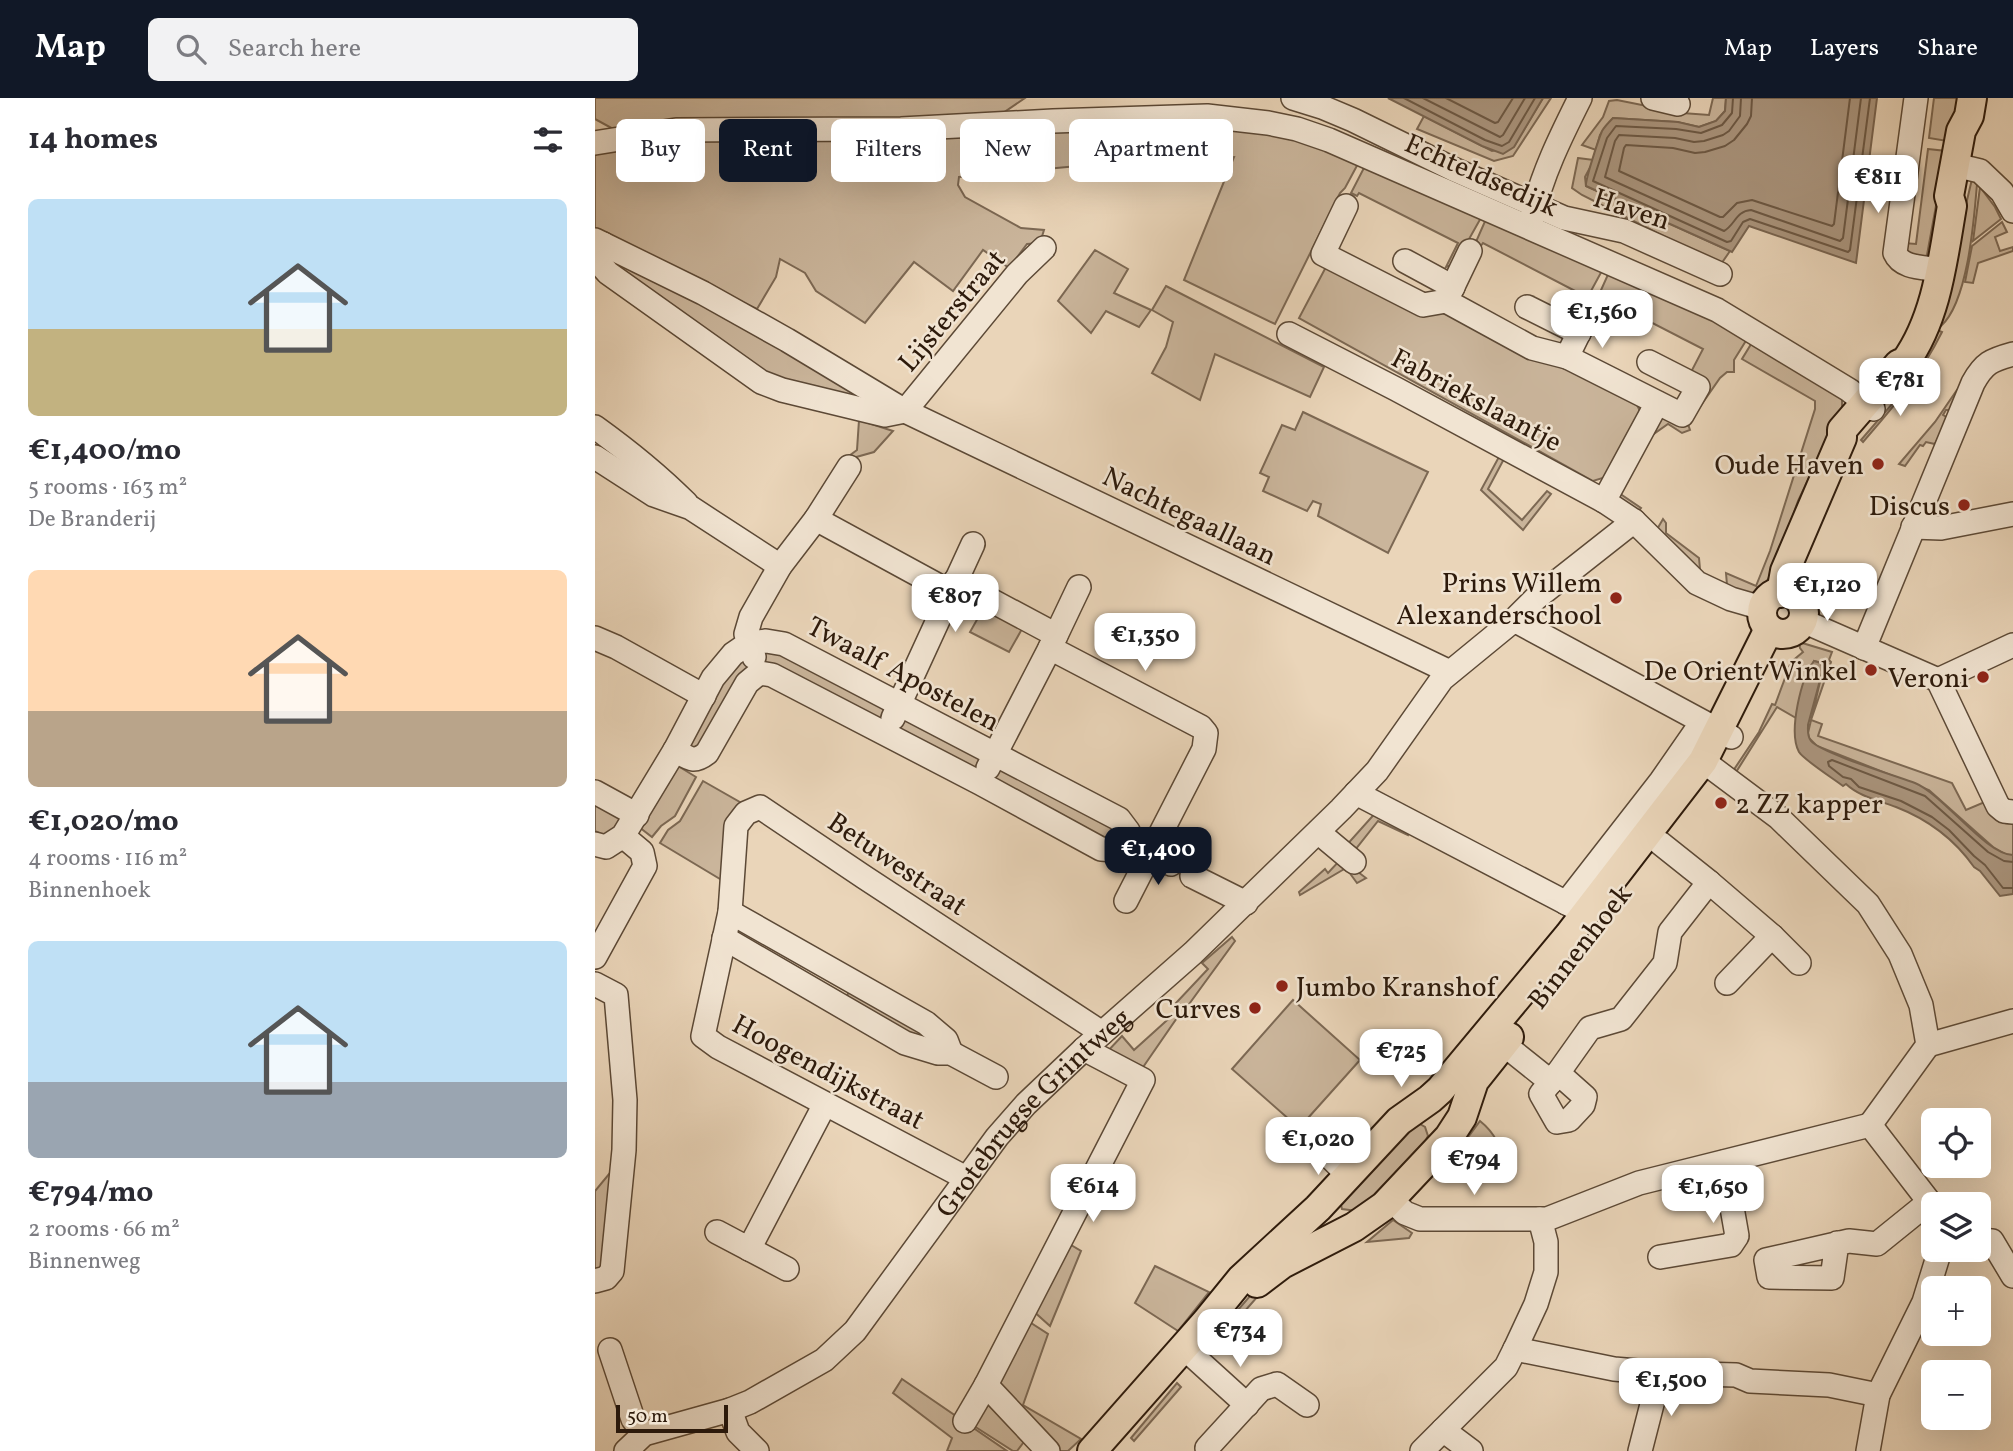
<!DOCTYPE html>
<meta charset="utf-8">
<style>
:root{--surface:#fff;--page:#f2f2f3;--text:#2b2b33;--muted:#7c7c81;--accent:#111827}
body{margin:0;font-family:Vollkorn,serif;background:var(--page);color:var(--text);height:100vh;display:flex;flex-direction:column;font-size:26px;white-space:nowrap}
*{box-sizing:border-box;margin:0}
p{font-size:23px;color:var(--muted)}
.icon{flex:none;width:38px;height:38px;fill:none;stroke:currentColor;stroke-width:2;stroke-linecap:round;stroke-linejoin:round}
.map{position:relative;flex:1;overflow:hidden}
.panel{display:flex;flex-direction:column;background:var(--surface);width:595px}
.panel>*{flex:none}
.hud{position:absolute;left:21px;top:21px;width:665px;height:63px;display:flex;gap:14px}
.buttons{position:absolute;left:1326px;top:1010px;display:grid;gap:14px}
.buttons a{display:grid;place-items:center;width:70px;height:70px;border-radius:10px;background:var(--surface);box-shadow:0 7px 28px #0002;font-size:35px}
.scale{position:absolute;left:21px;bottom:18px;width:112px;box-sizing:border-box;padding-left:7px;border:4px solid #2d1a0b;border-top:0;font-size:19px;line-height:24px;white-space:nowrap;color:#2d1a0b;-webkit-text-stroke:5px #f1e4d2;paint-order:stroke}
.price{position:absolute;translate:-50% -60px;padding:0 16px;border-radius:14px;background:#fff;color:#222;font-size:23px;line-height:46px;filter:drop-shadow(0 2px 4px #0008)}
.price::after{content:'';position:absolute;left:50%;top:42px;width:21px;height:16px;margin-left:-10px;background:inherit;clip-path:polygon(0 0,100% 0,50% 100%)}
.price.active{background:var(--accent);color:#fff}
ul{padding:0;list-style:none}
li{display:grid;align-content:center;gap:14px;height:371px;padding:0 28px}
li span{display:grid;place-items:center;height:217px;border-radius:10px;color:#555}
li>.icon{margin-inline-start:auto}
span .icon{width:126px;height:126px;fill:#fffc;stroke-width:1}
li b{font-size:30px}
h2{display:flex;justify-content:space-between;align-items:center;height:84px;padding:0 28px;font-size:30px}
.tag{padding:0 24px;border-radius:10px;background:var(--surface);box-shadow:0 7px 28px #0002;font-size:24px;line-height:63px}
.tag.active{background:var(--accent);color:#fff}
header{display:flex;align-items:center;gap:42px;box-sizing:border-box;height:98px;padding:0 35px;background:var(--accent);color:#fff}
header strong{font-size:33px}
nav{display:flex;gap:38px;margin-inline-start:auto;font-size:24px}
.search{width:490px;height:63px;background:var(--page);display:flex;align-items:center;gap:18px;box-sizing:border-box;padding:0 24px;border-radius:10px;color:var(--muted);font-size:26px}
main{display:flex;flex:1;min-height:0}
.map>svg:first-child{display:block}
.green{fill:#cab59b;stroke:#7c6853;stroke-width:2}
.water{fill:#aa957e;stroke:#786450;stroke-width:2}
.lines{fill:none;stroke-linecap:round;stroke-linejoin:round}
.shore{stroke:#6c5844;stroke-width:2}
.minor-casing{stroke:#5c4936;stroke-width:26}
.major-casing{stroke:#2d1a0b;stroke-width:32}
.minor{stroke:#f1e4d2;stroke-width:23}
.major{stroke:#ead5b9;stroke-width:28}
.poi-dot{fill:#8f2418;stroke:#f1e4d2;stroke-width:2.5}
.labels{text-anchor:middle;stroke-width:5;stroke-linejoin:round;paint-order:stroke}
.street-label{font-size:28px;fill:#2d1a0b;stroke:#f1e4d2}
.poi-label{font-size:28px;fill:#2d1a0b;stroke:#f1e4d2;text-anchor:end}
</style>
<header>
<strong>Map</strong>
<div class="search"><svg class="icon" aria-label="search" viewBox="0 0 24 24"><circle cx="10" cy="10" r="6"/><path d="M15 15l6 6"/></svg>Search here</div>
<nav><a>Map</a><a>Layers</a><a>Share</a></nav>
</header>
<main>
<section class="panel">
<h2>14 homes<svg class="icon" aria-label="filters" viewBox="0 0 24 24"><path d="M4 7h16M4 17h16"/><circle cx="9" cy="7" r="2"/><circle cx="15" cy="17" r="2"/></svg></h2>
<ul>
<li><span style="background:linear-gradient(#bfe0f5 60%,#c2b280 0)"><svg class="icon" aria-label="home" viewBox="0 0 24 24"><path d="M3 11l9-7 9 7M6 9v11h12V9"/></svg></span><div><b>€1,400/mo</b><p>5 rooms · 163 m²</p><p>De Branderij</p></div></li>
<li><span style="background:linear-gradient(#ffd9b3 65%,#b9a48a 0)"><svg class="icon" aria-label="home" viewBox="0 0 24 24"><path d="M3 11l9-7 9 7M6 9v11h12V9"/></svg></span><div><b>€1,020/mo</b><p>4 rooms · 116 m²</p><p>Binnenhoek</p></div></li>
<li><span style="background:linear-gradient(#bfe0f5 65%,#9aa5b1 0)"><svg class="icon" aria-label="home" viewBox="0 0 24 24"><path d="M3 11l9-7 9 7M6 9v11h12V9"/></svg></span><div><b>€794/mo</b><p>2 rooms · 66 m²</p><p>Binnenweg</p></div></li>
</ul>
</section>
<div class="map">
<svg width="1418" height="1353" viewBox="0 0 1418 1353">
<rect width="100%" height="100%" fill="#ead5b9"/>
<filter id="stains"><feTurbulence type="fractalNoise" baseFrequency=".00286" numOctaves="4"/><feColorMatrix values="0 0 0 0 .2 0 0 0 0 .09 0 0 0 0 .02 0 0 0 .5 -.17"/></filter>
<radialGradient id="worn" r=".72"><stop offset=".6" stop-color="#630" stop-opacity="0"/><stop offset="1" stop-color="#630" stop-opacity=".3"/></radialGradient>
<!-- green -->
<g class="green">
<path d="M0,0H430L402,19L20,32L0,21Z"/>
<path d="M948,0H956L918,58L899,63L822,31L829,18L897,53L919,48Z"/>
<path d="M1118,0H1131L1130,13L1121,23L1104,29L1082,24L1018,20L1005,37L1001,52L987,47L1008,19L1014,3L1022,2L1087,15L1114,17Z"/>
<path d="M1339,0H1363L1355,40L1352,43L1334,40Z"/>
<path d="M656,28L765,62L750,90L745,95L680,226L589,182L639,59L483,68L364,79L363,87L370,99L426,130L449,132L445,145L432,146L414,170L388,152L358,193L319,164L270,225L221,193L210,175L185,161L181,179L162,211L0,135V53L37,45L471,29Z"/>
<path d="M1333,51L1351,53L1332,157L1328,160L1311,154L1309,145L1321,146Z"/>
<path d="M983,60L999,62L990,79L991,88L1135,153L1124,169L1094,151L987,97L977,90Z"/>
<path d="M772,64L887,118L860,166L851,169L863,145L764,95L762,98L756,95Z"/>
<path d="M1377,81L1382,86C1379,122 1373,204 1346,228L1343,226Z"/>
<path d="M1385,89L1400,109L1406,121L1378,143Z"/>
<path d="M891,121L1009,169L983,217L975,219L986,196L888,145L885,149L880,146Z"/>
<path d="M1407,124L1412,134L1400,139L1405,153L1418,149V153L1383,165L1378,185L1370,184L1377,148Z"/>
<path d="M500,152L533,171L519,195L556,212L544,229L511,213L496,235L463,203Z"/>
<path d="M11,154L111,201L272,302L175,283L10,166Z"/>
<path d="M732,167L848,210L1038,299L1044,311L1045,322L1011,379L998,383L704,220Z"/>
<path d="M1015,172L1094,207L1152,241L1139,262V274H1132L1125,280L1093,326L1095,332L1087,335L1073,326L1056,338L1024,395L1046,410L1043,414L1020,398L1062,323L1112,283L1096,274L1108,251L1009,200L1007,204L1002,201Z"/>
<path d="M571,188L729,269L715,299L620,256L605,302L557,275L571,249L578,224L557,212Z"/>
<path d="M1342,232L1347,234C1325,278 1300,307 1268,344L1266,342L1311,290L1329,262Z"/>
<path d="M1158,243L1247,301V316L1235,336L1203,403L1180,468L1171,485L1160,496L1147,497L1132,487L1131,475L1161,488L1175,453L1220,311V303L1147,261Z"/>
<path d="M1362,292L1365,293L1357,312H1351L1348,317L1353,320L1340,346L1331,344L1328,348L1325,347L1310,368L1304,366L1340,324Z"/>
<path d="M708,314L833,374L793,455L723,418L726,406L718,403L712,413L668,393L674,379L665,375L687,327L700,332Z"/>
<path d="M264,322L298,333L279,354L247,363L262,352Z"/>
<path d="M905,357L910,359L893,391L927,422L952,393L956,396L928,432L886,392Z"/>
<path d="M1068,421L1071,425V435L1104,460L1105,471L1102,474L1061,433Z"/>
<path d="M388,511L427,531L414,554L375,534Z"/>
<path d="M1204,544L1237,554L1234,562L1236,564L1216,622L1227,626L1223,638L1357,685L1371,712L1392,703C1399,715 1402,728 1418,725V757H1412L1398,749L1334,692L1222,648L1214,640L1213,635L1228,571L1223,564L1219,563L1209,584L1201,620L1182,609L1138,679L1136,676L1164,634L1177,606L1180,607L1196,564L1208,554L1205,550Z"/>
<path d="M170,549L295,610L286,628L169,569Z"/>
<path d="M144,557L156,571L107,652L91,650Z"/>
<path d="M310,617L387,657L377,676L301,636Z"/>
<path d="M402,666L518,726L528,738L516,746L393,684Z"/>
<path d="M83,668L101,679L80,718L66,728L57,739L44,729L73,674Z"/>
<path d="M108,683L150,707L130,784L65,745L73,732L85,723Z"/>
<path d="M0,702L28,718L23,727L12,739L0,733Z"/>
<path d="M783,712L816,728L813,737L783,723L756,757L748,751Z"/>
<path d="M746,761L771,780L762,785L751,770L705,797L704,794L730,771L733,775Z"/>
<path d="M637,839L640,843L589,913L581,905L613,871L607,865Z"/>
<path d="M256,887L328,929L343,950L251,901Z"/>
<path d="M698,902L765,962L704,1030L637,971Z"/>
<path d="M580,915L584,917L544,975L510,956L527,938L539,952Z"/>
<path d="M885,1023C900,1035 906,1049 910,1067L852,1068Z"/>
<path d="M825,1026L830,1029L833,1038C816,1077 795,1089 762,1113L747,1111L744,1099L809,1031Z"/>
<path d="M19,1070L8,1169L0,1175V1093Z"/>
<path d="M798,1122L817,1135L814,1140L772,1144Z"/>
<path d="M471,1144L486,1153L455,1228L436,1211Z"/>
<path d="M560,1168L614,1194L583,1233L540,1205Z"/>
<path d="M669,1187L670,1190L615,1253L610,1250L655,1198Z"/>
<path d="M433,1223L453,1236L428,1307L486,1341L473,1353H459L398,1287Z"/>
<path d="M307,1281L412,1353H352L357,1340L298,1295Z"/>
<path d="M582,1285L586,1289L539,1343L536,1340Z"/>
<path d="M393,1306L407,1315L431,1341L422,1353H418L379,1328Z"/>
</g>
<!-- water -->
<g class="water">
<path d="M793,0H948L919,49L908,56L887,48Z"/>
<path d="M1131,0H1282L1261,165L1154,128L1137,154L991,88C990,82 1004,40 1007,33C1010,28 1014,24 1018,20L1083,24L1104,29L1121,23L1130,13Z"/>
<path d="M1219,563L1226,565L1228,571L1213,627C1213,633 1212,638 1216,643C1226,655 1301,678 1320,685C1349,697 1391,757 1418,757V796L1405,798L1385,773L1379,769C1360,742 1332,721 1301,709C1283,702 1265,699 1251,686L1248,688C1239,681 1209,662 1204,654C1193,634 1206,580 1219,563Z"/>
</g>
<g class="lines">
<!-- shore -->
<g class="shore">
<path d="M809,0L890,42L907,48L914,44L940,0"/>
<path d="M828,0L905,39L908,37L930,0"/>
<path d="M851,0L900,25L903,24L918,0"/>
<path d="M1138,0L1137,15L1127,27L1106,35L1081,31L1021,28L1012,40L998,83L1132,144L1136,143L1148,124L1155,121L1253,154L1255,152L1275,0"/>
<path d="M1146,0L1145,18L1134,33L1128,37L1109,43L1099,44L1080,40L1024,37L1020,43L1010,79L1129,133C1140,127 1141,113 1156,112L1245,143L1248,140L1266,0"/>
<path d="M1157,0L1156,18L1152,26L1139,42L1130,48L1110,54L1100,55L1078,50L1031,47L1029,50L1024,73L1125,119H1128L1142,105L1157,102L1237,128L1239,126L1255,0"/>
<path d="M1418,764L1409,763L1393,754L1330,698L1237,662L1233,664L1234,668L1248,679L1256,681L1264,689L1306,703L1337,719L1354,732L1379,758L1390,767L1408,790H1418"/>
</g>
<!-- minor casing -->
<g class="minor-casing">
<g id="minor">
<path d="M698,0L727,9L758,22L858,71L969,120L1029,133L1125,176"/>
<path d="M1058,0L1083,6"/>
<path d="M1321,0L1300,155C1307,171 1330,169 1345,172"/>
<path d="M0,45L81,32L306,31L458,23L612,18L673,25L702,31L734,42L1122,212L1254,292L1278,311"/>
<path d="M1360,67L1385,73L1407,94L1418,113"/>
<path d="M751,108L728,156L828,207L851,203L875,153"/>
<path d="M937,120C946,78 966,38 985,0"/>
<path d="M0,142L108,195L192,242L310,313L855,574"/>
<path d="M8,146L3,159L6,167L13,175L166,284L187,292L290,317L310,313"/>
<path d="M810,163L858,189"/>
<path d="M851,203L937,250L972,259L997,208"/>
<path d="M932,209L984,235"/>
<path d="M694,236L801,291L1009,403L1039,423L1102,485L1136,501L1167,510"/>
<path d="M972,259L1087,317L1103,289L1054,264"/>
<path d="M310,313L422,176L449,150"/>
<path d="M0,329C32,352 63,377 91,405"/>
<path d="M0,359L59,397L96,410L185,468"/>
<path d="M1009,403L1062,305"/>
<path d="M221,421L355,494"/>
<path d="M1318,429L1346,430L1418,416"/>
<path d="M360,483L461,537"/>
<path d="M919,522L940,501L1039,423"/>
<path d="M1208,523L1343,582"/>
<path d="M0,540L21,549L109,598"/>
<path d="M455,550L484,489"/>
<path d="M1269,550L1378,285C1389,265 1396,262 1418,256"/>
<path d="M159,559L151,536L156,519L185,468L221,421L254,369"/>
<path d="M1343,582L1403,708L1409,713L1418,714"/>
<path d="M1343,582L1418,547"/>
<path d="M298,620L378,446"/>
<path d="M80,652C94,660 98,666 112,655L152,585L164,575L177,577L385,685L506,751L520,752L538,746"/>
<path d="M1108,663L1183,719L1273,806L1305,856L1326,907L1333,947L1275,1027"/>
<path d="M393,670L455,550L606,629L611,635L609,651L531,803"/>
<path d="M0,694L42,717"/>
<path d="M761,695L983,811"/>
<path d="M723,734L759,764"/>
<path d="M0,746L11,749L28,738L80,652L118,580L138,556L154,545L171,543L189,546L524,721L533,733L538,746L576,766"/>
<path d="M597,778L651,805"/>
<path d="M1114,784L1177,838L1204,865"/>
<path d="M971,805L1066,683L1107,624"/>
<path d="M135,814L331,925L351,942L356,955"/>
<path d="M129,840L310,945L343,955H356L401,979"/>
<path d="M0,859L50,768L47,754L28,738"/>
<path d="M1132,885L1177,838"/>
<path d="M0,886L21,897L30,1002L29,1052L17,1173L11,1180L0,1183"/>
<path d="M896,936L956,984"/>
<path d="M1333,947L1418,923"/>
<path d="M963,975L995,930L1026,921L1070,865L1075,834L1114,784L1065,745"/>
<path d="M963,975L990,999L988,1007L974,1022L962,1024L946,996Z"/>
<path d="M1275,1027L1339,1110"/>
<path d="M737,1035L767,1062"/>
<path d="M725,1049L753,1077"/>
<path d="M371,1080L123,949L108,938L135,814L141,728L151,715L165,709L269,779L507,935"/>
<path d="M795,1101L810,1115L825,1121H952L1044,1085L1275,1027"/>
<path d="M122,1134L192,1171"/>
<path d="M1384,1142L1397,1143L1418,1178"/>
<path d="M1242,1145L1237,1180L1174,1179L1171,1162L1254,1143L1282,1146L1334,1104"/>
<path d="M154,1151L230,1006"/>
<path d="M1065,1159L1136,1147L1142,1138L1129,1064"/>
<path d="M920,1251L1019,1271L1065,1275L1141,1277L1155,1283L1234,1287L1283,1297"/>
<path d="M15,1252L38,1321L49,1336"/>
<path d="M598,1258L652,1307"/>
<path d="M135,1312L143,1334L162,1353"/>
<path d="M370,1323L391,1287"/>
<path d="M848,1332L876,1353"/>
<path d="M612,1350L666,1291L682,1286L712,1307"/>
<path id="s1" d="M31,1353L49,1336L135,1312L155,1304L229,1262L260,1233L402,1039L431,1006L489,951L598,855L746,711L782,673L847,581L919,522L1136,639"/>
<path d="M453,1353L391,1287L548,982L489,951"/>
<path d="M827,1353L911,1269L920,1251L941,1206L951,1174V1144L945,1121"/>
<path d="M1045,1353L1065,1275"/>
<path d="M1273,1353L1283,1297L1329,1204L1345,1152"/>
</g>
</g>
<!-- major casing -->
<g class="major-casing">
<g id="major">
<circle cx="1188" cy="515" r="21"/>
<path d="M1186,495L1190,473L1247,340V332L1304,266L1310,264C1342,220 1348,160 1357,108L1354,98L1366,33L1374,18L1377,0"/>
<path d="M662,1185L687,1166L759,1129L789,1108L854,1039L867,1019L879,983L914,939"/>
<path d="M497,1353L611,1224L646,1181L723,1110L804,1023L835,1001L845,992L974,837L1108,663L1174,531"/>
</g>
</g>
<!-- minor -->
<use href="#minor" class="minor"/>
<!-- major -->
<use href="#major" class="major"/>
</g>
<!-- markers -->
<g class="poi-dot">
<circle cx="1283" cy="366" r="7"/>
<circle cx="1369" cy="407" r="7"/>
<circle cx="1021" cy="500" r="7"/>
<circle cx="1276" cy="572" r="7"/>
<circle cx="1388" cy="579" r="7"/>
<circle cx="1126" cy="705" r="7"/>
<circle cx="687" cy="888" r="7"/>
<circle cx="660" cy="910" r="7"/>
</g>
<g class="labels">
<!-- street labels -->
<g class="street-label">
<text transform="translate(887 76) rotate(24)" y="10">Echteldsedijk</text>
<text transform="translate(1037 110) rotate(18)" y="10">Haven</text>
<text transform="translate(356 212) rotate(-50)" y="10">Lijsterstraat</text>
<text transform="translate(882 301) rotate(28)" y="10">Fabriekslaantje</text>
<text transform="translate(595 417) rotate(26)" y="10">Nachtegaallaan</text>
<text transform="translate(309 575) rotate(28)" y="10">Twaalf Apostelen</text>
<text transform="translate(303 765) rotate(34)" y="10">Betuwestraat</text>
<text transform="translate(984 848) rotate(-52)" y="10">Binnenhoek</text>
<text transform="translate(234 973) rotate(28)" y="10">Hoogendijkstraat</text>
<text dy="10" stroke="none"><textPath href="#s1" startOffset="546">Grotebrugse Grintweg</textPath></text>
</g>
<!-- poi labels -->
<g class="poi-label">
<text x="1269" y="376">Oude Haven</text>
<text x="1355" y="417">Discus</text>
<text x="1007" y="494">Prins Willem<tspan x="1007" dy="32">Alexanderschool</tspan></text>
<text x="1262" y="582">De Orient Winkel</text>
<text x="1374" y="589">Veroni</text>
<text x="1140" y="715" text-anchor="start">2 ZZ kapper</text>
<text x="701" y="898" text-anchor="start">Jumbo Kranshof</text>
<text x="646" y="920">Curves</text>
</g>
</g>
<rect width="100%" height="100%" filter="url(#stains)"/>
<rect width="100%" height="100%" fill="url(#worn)"/>
</svg>
<div class="buttons">
<a><svg class="icon" aria-label="locate" viewBox="0 0 24 24"><circle cx="12" cy="12" r="6"/><path d="M12 2v4M12 18v4M2 12h4M18 12h4"/></svg></a>
<a><svg class="icon" aria-label="layers" viewBox="0 0 24 24"><path d="M12 4l9 5-9 5-9-5zM3 14l9 5 9-5"/></svg></a>
<a>+</a>
<a>−</a>
</div>
<div class="scale">50 m</div>
<b class="price" style="left:1283px;top:117px">€811</b>
<b class="price" style="left:1007px;top:252px">€1,560</b>
<b class="price" style="left:1305px;top:320px">€781</b>
<b class="price" style="left:1232px;top:525px">€1,120</b>
<b class="price" style="left:360px;top:536px">€807</b>
<b class="price" style="left:550px;top:575px">€1,350</b>
<b class="price active" style="left:563px;top:789px">€1,400</b>
<b class="price" style="left:806px;top:991px">€725</b>
<b class="price" style="left:723px;top:1079px">€1,020</b>
<b class="price" style="left:879px;top:1099px">€794</b>
<b class="price" style="left:498px;top:1126px">€614</b>
<b class="price" style="left:1118px;top:1127px">€1,650</b>
<b class="price" style="left:645px;top:1271px">€734</b>
<b class="price" style="left:1076px;top:1320px">€1,500</b>
<div class="hud">
<a class="tag">Buy</a>
<a class="tag active">Rent</a>
<a class="tag">Filters</a>
<a class="tag">New</a>
<a class="tag">Apartment</a>
</div>
</div>
</main>
